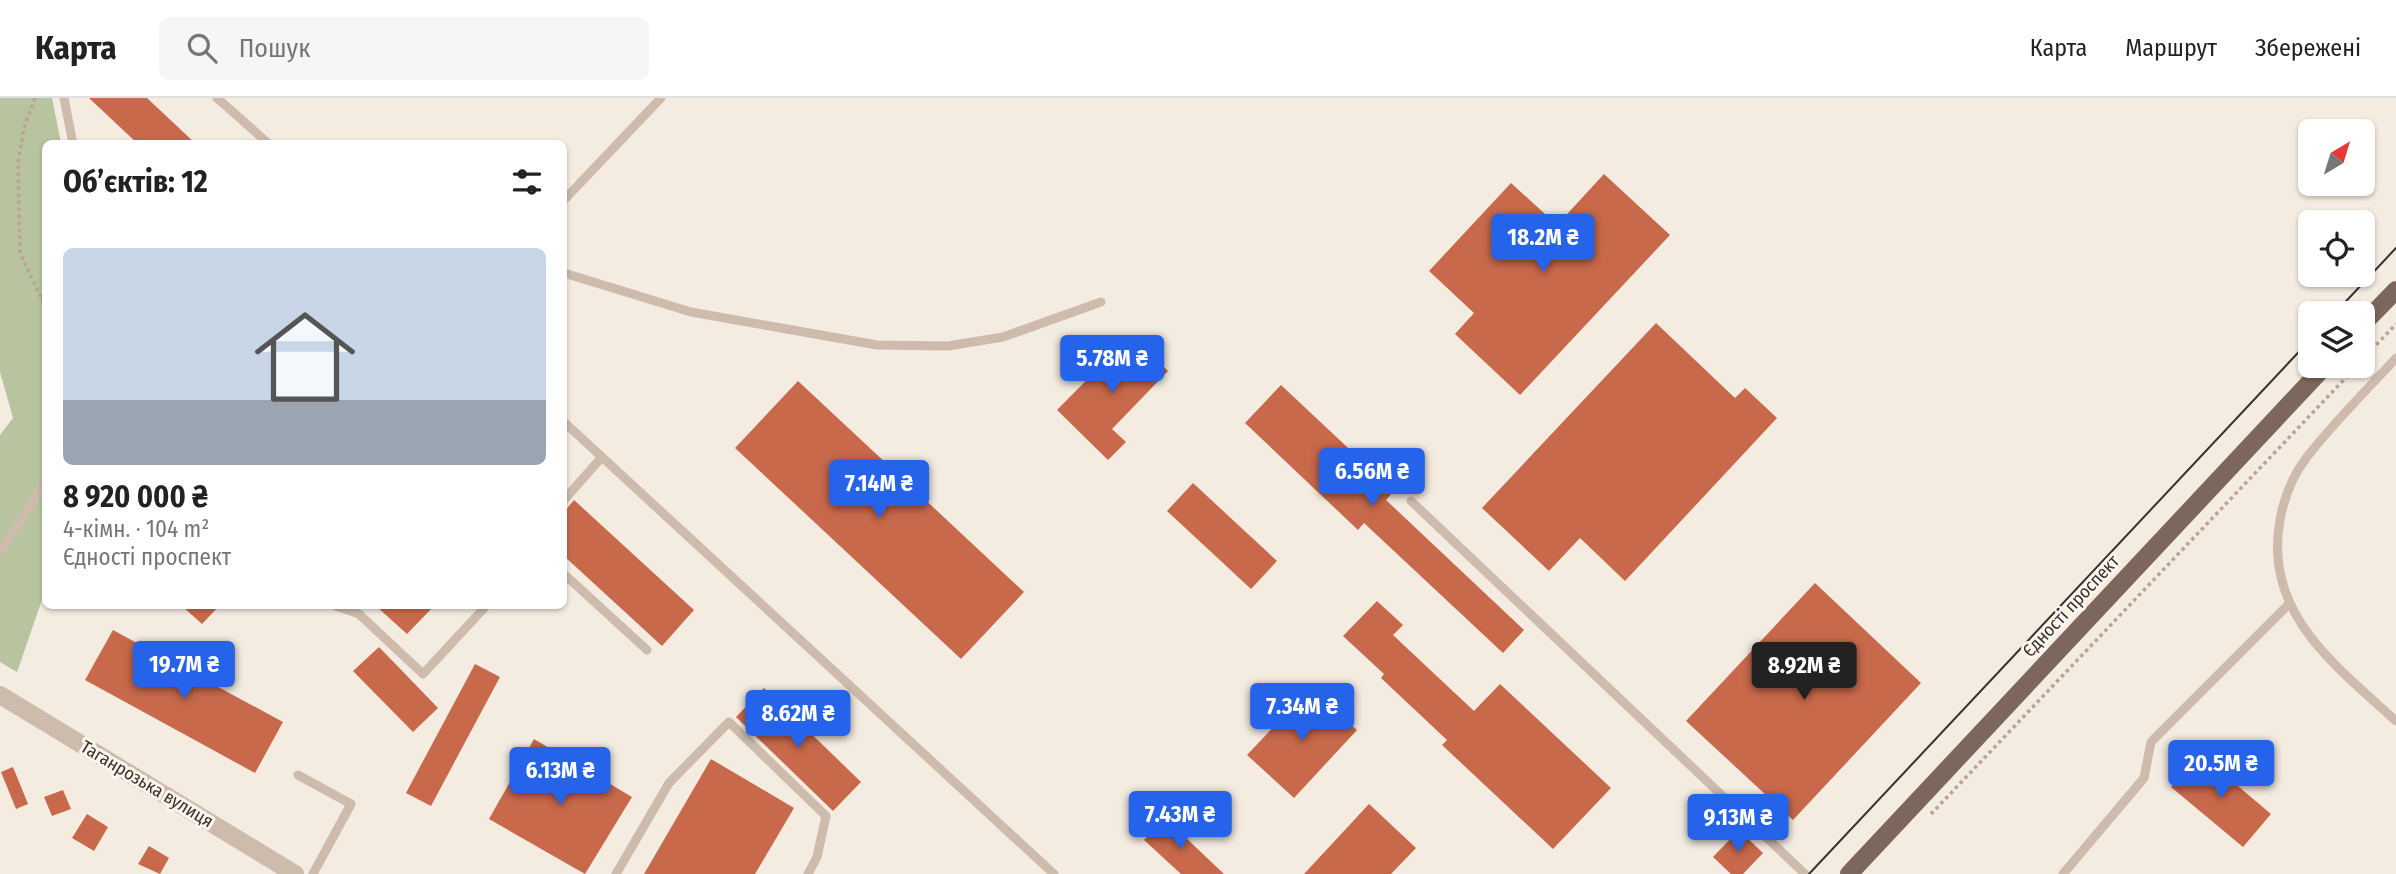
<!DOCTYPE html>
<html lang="uk">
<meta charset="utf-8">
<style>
:root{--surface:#fff;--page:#f6f6f6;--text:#222;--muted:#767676;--line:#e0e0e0;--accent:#2563eb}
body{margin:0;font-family:"Fira Sans Condensed",sans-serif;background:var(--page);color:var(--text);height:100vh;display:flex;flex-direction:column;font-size:26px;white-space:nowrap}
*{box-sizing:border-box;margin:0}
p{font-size:23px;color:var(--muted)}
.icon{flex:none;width:38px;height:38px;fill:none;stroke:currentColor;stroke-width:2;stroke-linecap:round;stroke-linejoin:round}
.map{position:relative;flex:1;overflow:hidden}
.drawer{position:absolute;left:42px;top:42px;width:525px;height:469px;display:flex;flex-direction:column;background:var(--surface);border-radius:10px;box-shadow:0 2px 5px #0004}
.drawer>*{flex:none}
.needle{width:46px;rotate:38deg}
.fabs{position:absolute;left:2298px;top:21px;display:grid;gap:14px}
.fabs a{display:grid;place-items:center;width:77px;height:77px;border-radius:10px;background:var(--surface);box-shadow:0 2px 5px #0004;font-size:35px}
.price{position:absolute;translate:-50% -60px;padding:0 16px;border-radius:7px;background:var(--accent);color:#fff;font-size:23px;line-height:46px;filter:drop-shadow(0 2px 4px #0008)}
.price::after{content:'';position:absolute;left:50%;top:42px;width:21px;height:16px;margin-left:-10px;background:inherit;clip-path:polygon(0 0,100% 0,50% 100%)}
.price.selected{background:#222;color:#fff}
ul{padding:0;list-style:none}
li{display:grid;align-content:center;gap:14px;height:371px;padding:0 21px}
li+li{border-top:2px solid var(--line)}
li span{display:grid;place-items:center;height:217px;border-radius:10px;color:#555}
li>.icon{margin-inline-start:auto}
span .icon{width:126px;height:126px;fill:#fffc;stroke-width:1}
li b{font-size:30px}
h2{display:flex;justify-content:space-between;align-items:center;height:84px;padding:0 21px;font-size:30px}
header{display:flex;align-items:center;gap:42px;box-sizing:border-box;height:98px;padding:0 35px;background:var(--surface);border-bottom:2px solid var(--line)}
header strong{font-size:33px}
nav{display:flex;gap:38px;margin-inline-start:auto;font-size:24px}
.search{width:490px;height:63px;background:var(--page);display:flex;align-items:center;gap:18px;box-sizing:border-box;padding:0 24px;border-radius:10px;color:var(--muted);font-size:26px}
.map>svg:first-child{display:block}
.green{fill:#b8c4a0}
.building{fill:#c8694b}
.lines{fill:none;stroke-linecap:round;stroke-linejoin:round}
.path{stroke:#b9a596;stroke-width:3.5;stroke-dasharray:3.5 3.5;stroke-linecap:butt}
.lane{stroke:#cdbbac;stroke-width:9}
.street{stroke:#cdbbac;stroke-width:18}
.primary{stroke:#7d675c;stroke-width:18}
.tram{stroke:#3b302b;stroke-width:2}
.labels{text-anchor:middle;stroke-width:6;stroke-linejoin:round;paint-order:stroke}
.street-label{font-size:18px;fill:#3b302b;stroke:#fbf5ee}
</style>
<header>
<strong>Карта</strong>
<div class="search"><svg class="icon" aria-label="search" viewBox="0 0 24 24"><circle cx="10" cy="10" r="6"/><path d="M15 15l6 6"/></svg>Пошук</div>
<nav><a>Карта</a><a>Маршрут</a><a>Збережені</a></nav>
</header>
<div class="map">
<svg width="2396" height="776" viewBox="0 0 2396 776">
<rect width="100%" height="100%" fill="#f4ebe1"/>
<!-- green -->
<path class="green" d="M0,0H52L61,45L46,46L45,493L17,574L0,564V337L13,320L0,274Z"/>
<!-- building -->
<g class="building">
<path d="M89,0H147L196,46H138Z"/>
<path d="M1604,76L1670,137L1520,297L1455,236L1474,215L1429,173L1511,85L1557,127Z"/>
<path d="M1656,225L1735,300L1745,290L1777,320L1625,483L1580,440L1549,473L1482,410Z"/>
<path d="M1131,237L1168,273L1112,331L1126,344L1108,362L1057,312Z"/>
<path d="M798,283L1024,494L961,561L735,350Z"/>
<path d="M1281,287L1394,393L1386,402L1524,532L1503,555L1364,425L1358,432L1245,325Z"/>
<path d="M1193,385L1277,463L1251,491L1167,413Z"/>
<path d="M574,402L694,512L662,548L564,458V414Z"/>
<path d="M1815,485L1921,585L1793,722L1686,623Z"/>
<path d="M1377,503L1403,527L1393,537L1474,613L1500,586L1611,690L1553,751L1442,647L1447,642L1381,580L1384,576L1343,538Z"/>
<path d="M182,508H219L202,526Z"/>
<path d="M376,508H434L407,536Z"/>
<path d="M113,532L283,624L255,675L85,582Z"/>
<path d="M379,549L438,610L413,634L353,573Z"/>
<path d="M475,566L500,579L431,708L406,695Z"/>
<path d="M1311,589L1357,632L1294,700L1247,657Z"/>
<path d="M764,590L861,684L833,713L736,619Z"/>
<path d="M534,641L632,699L585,776L489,721Z"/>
<path d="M2200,656L2271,716L2243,749L2171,689Z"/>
<path d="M711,661L794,710L755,776H644Z"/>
<path d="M13,669L28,706L16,711L1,674Z"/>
<path d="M63,692L71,711L52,718L44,699Z"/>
<path d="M1369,706L1416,750L1391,776H1304Z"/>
<path d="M87,716L108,729L94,753L72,740Z"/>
<path d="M1165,720L1224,776H1181L1144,742Z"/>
<path d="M1739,732L1763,755L1743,776H1731L1713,759Z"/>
<path d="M149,748L169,760L160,776L138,766Z"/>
</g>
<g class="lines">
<!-- path -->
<g class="path">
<path d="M35,0L24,30L18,65L20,155L46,210"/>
<path d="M2362,262L2396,226"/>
<path d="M1931,716L2357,268"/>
</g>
<!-- lane -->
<g class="lane">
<path d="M64,0L73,46"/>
<path d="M217,0L269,46"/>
<path d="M564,102L661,0"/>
<path d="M564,175L691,214L877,247L948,248L1003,239L1101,204"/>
<path d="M2396,260C2367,292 2334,324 2307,359C2293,377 2284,400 2280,422C2263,515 2335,567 2396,623"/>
<path d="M564,324L1054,776"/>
<path d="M564,402L601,360"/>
<path d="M1411,403L1805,776"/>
<path d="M0,454L46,384"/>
<path d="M564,476L647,552"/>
<path d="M336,508L359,516L423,576L486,508"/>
<path d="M298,677L351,706L313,776"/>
<path d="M616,776L669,685L729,624L826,718L817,759L808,776"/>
<path d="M2063,776L2144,680L2151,644L2288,507"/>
</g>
<!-- street -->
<path class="street" d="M0,597L295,776"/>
<!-- primary -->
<g class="primary">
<path d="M2362,227L2396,192"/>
<path d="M1849,776L2325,268"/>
</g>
<!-- tram -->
<g class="tram">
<path d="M2335,215L2396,150"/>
<path d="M1809,776L2310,242"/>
</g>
</g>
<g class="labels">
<!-- street labels -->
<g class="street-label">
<text transform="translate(2071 508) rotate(-47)" y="6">Єдності проспект</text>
<text transform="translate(147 686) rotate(31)" y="6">Таганрозька вулиця</text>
</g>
</g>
</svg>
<div class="fabs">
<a><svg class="needle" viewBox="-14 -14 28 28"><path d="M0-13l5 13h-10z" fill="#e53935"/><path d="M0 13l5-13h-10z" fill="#767676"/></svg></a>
<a><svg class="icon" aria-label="locate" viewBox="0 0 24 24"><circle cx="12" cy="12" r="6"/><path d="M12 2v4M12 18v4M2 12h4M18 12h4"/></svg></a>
<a><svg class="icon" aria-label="layers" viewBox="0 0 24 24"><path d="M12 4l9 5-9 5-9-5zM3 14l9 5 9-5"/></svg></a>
</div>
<b class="price" style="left:1543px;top:176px">18.2M ₴</b>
<b class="price" style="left:1112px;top:297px">5.78M ₴</b>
<b class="price" style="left:1372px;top:410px">6.56M ₴</b>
<b class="price" style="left:879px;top:422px">7.14M ₴</b>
<b class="price" style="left:184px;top:603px">19.7M ₴</b>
<b class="price selected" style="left:1804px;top:604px">8.92M ₴</b>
<b class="price" style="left:1302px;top:645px">7.34M ₴</b>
<b class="price" style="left:798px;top:652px">8.62M ₴</b>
<b class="price" style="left:2221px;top:702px">20.5M ₴</b>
<b class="price" style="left:560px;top:709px">6.13M ₴</b>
<b class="price" style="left:1180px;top:753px">7.43M ₴</b>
<b class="price" style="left:1738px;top:756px">9.13M ₴</b>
<section class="drawer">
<h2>Об’єктів: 12<svg class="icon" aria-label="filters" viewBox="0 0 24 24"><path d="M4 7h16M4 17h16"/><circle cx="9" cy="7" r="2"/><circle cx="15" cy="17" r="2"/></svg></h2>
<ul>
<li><span style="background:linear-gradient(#c9d6e8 70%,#9aa5b1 0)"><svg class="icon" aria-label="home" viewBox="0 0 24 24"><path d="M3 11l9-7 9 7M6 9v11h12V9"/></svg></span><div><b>8 920 000 ₴</b><p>4-кімн. · 104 m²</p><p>Єдності проспект</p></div></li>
</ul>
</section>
</div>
